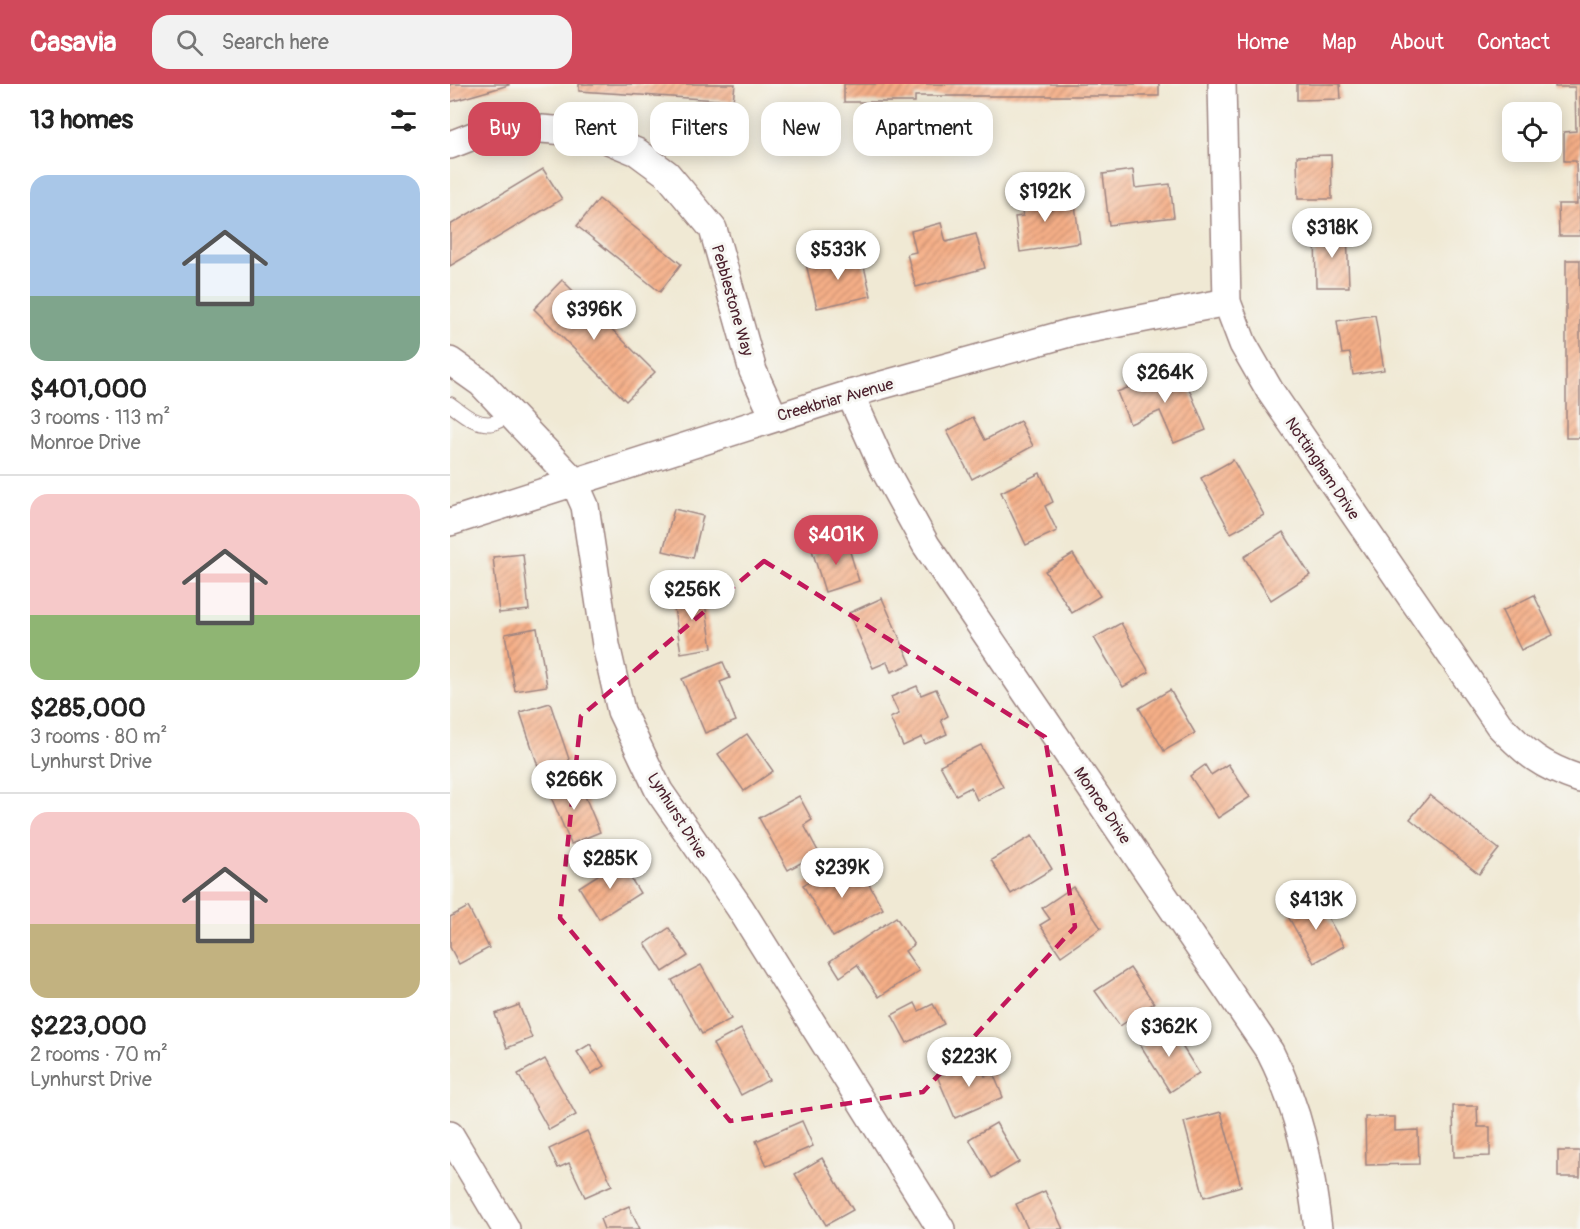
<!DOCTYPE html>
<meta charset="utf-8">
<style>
:root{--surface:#fff;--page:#f2f2f2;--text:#222;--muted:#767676;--line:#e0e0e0;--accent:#d1495b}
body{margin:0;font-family:Pangolin,sans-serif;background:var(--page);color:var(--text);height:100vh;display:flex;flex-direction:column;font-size:22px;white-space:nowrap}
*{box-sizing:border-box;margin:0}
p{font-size:20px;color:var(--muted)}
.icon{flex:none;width:33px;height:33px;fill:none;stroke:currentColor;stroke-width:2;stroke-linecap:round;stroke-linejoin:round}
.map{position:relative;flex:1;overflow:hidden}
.side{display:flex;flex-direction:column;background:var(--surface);width:450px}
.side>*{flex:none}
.guide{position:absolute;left:18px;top:18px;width:570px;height:54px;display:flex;gap:12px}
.tools{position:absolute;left:1052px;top:18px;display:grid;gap:12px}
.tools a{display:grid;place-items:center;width:60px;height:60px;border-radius:12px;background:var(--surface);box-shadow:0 3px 15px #0003;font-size:30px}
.price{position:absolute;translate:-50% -51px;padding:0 14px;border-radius:21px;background:#fff;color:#222;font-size:20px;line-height:39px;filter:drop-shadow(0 2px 3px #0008)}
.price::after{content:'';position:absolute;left:50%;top:36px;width:18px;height:14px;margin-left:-9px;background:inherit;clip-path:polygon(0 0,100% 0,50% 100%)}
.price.current{background:var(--accent);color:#fff}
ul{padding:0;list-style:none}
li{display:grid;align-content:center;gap:12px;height:318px;padding:0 30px}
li+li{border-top:2px solid var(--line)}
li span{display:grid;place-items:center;height:186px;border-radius:18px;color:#555}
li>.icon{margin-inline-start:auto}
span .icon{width:108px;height:108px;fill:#fffc;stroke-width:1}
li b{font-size:26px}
h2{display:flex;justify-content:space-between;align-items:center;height:72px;padding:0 30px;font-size:26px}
.chip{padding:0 21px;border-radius:18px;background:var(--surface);box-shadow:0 3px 15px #0003;font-size:21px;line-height:54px}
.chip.current{background:var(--accent);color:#fff}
header{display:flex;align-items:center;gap:36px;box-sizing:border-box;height:84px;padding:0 30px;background:var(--accent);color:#fff}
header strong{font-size:28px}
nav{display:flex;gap:33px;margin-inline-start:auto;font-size:21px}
.search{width:420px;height:54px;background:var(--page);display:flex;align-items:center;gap:15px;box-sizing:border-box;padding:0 21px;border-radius:18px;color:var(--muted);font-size:22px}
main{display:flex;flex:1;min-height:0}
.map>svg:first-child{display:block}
.building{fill:url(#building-hatch)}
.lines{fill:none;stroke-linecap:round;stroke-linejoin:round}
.service-casing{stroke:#9d8480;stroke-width:16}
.minor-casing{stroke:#9d8480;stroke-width:30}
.service{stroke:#fff;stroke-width:14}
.minor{stroke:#fff;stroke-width:27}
.marked{fill:none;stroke:#c2185b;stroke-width:4.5;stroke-dasharray:12 8;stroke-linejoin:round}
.labels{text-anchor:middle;stroke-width:6;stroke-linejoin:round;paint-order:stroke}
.street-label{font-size:16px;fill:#4a1f2b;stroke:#f6f6f2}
</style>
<header>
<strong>Casavia</strong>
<div class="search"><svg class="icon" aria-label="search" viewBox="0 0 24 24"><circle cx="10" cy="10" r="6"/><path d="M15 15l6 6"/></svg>Search here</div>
<nav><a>Home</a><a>Map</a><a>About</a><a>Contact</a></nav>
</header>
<main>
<section class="side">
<h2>13 homes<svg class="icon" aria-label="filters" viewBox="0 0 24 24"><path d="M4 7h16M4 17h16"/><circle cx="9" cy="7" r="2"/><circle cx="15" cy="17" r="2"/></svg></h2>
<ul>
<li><span style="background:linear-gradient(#a9c7e8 65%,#7fa58c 0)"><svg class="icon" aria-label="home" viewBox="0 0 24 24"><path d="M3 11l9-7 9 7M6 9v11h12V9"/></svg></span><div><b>$401,000</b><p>3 rooms · 113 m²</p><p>Monroe Drive</p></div></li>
<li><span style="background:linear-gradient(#f6c9c9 65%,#8fb573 0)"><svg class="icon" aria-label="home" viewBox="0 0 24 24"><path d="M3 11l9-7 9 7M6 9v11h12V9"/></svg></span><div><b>$285,000</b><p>3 rooms · 80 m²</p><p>Lynhurst Drive</p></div></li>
<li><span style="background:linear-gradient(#f6c9c9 60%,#c2b280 0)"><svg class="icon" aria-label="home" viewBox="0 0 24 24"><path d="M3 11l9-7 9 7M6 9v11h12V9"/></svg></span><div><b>$223,000</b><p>2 rooms · 70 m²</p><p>Lynhurst Drive</p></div></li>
</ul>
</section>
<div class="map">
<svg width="1130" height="1145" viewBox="0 0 1130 1145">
<defs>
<pattern id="building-hatch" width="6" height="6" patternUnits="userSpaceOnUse" patternTransform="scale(1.5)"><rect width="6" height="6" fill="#f5af87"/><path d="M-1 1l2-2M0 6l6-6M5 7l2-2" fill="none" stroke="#c88e6f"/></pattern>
</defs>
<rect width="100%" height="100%" fill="#f6f6f2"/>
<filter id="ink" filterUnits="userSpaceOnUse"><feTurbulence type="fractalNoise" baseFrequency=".0167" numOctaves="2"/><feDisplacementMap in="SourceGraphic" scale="12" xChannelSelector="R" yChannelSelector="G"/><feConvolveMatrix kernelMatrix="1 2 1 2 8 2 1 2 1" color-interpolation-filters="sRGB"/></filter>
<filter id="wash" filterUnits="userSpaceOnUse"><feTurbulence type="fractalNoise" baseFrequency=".008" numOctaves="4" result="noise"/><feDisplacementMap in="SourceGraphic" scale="24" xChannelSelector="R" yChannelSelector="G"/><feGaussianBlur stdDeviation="1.35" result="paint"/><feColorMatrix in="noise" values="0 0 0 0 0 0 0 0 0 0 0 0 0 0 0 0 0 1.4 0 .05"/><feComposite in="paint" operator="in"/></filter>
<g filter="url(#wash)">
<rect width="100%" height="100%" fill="#f0e9d4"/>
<g id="blocks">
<!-- building -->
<g class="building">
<path d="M0,0H59V1L0,18Z"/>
<path d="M129,0H285L283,17L129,7Z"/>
<path d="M394,0H709V12H465V18H394Z"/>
<path d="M847,0H890L891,15L847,16Z"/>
<path d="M1105,0H1130V152H1109L1108,120H1127L1126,77H1114V48L1126,47L1125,3H1105Z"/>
<path d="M881,71L882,115H848L847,72Z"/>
<path d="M93,85L112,115L0,182V141Z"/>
<path d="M683,86L685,104L720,100L724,133L659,141L653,90Z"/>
<path d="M597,105L601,125L625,121L630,159L570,168L565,133L573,132L569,110Z"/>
<path d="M149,115L231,180L210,208L127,142Z"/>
<path d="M491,139L496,158L526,150L535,184L466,203L457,170L466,168L461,147Z"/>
<path d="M897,147L899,203H866L865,148Z"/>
<path d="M398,170L400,180L413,178L421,212L367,224L356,180Z"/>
<rect x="1116" y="176" width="14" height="178"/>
<path d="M112,196L205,288L176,317L84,225Z"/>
<path d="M925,231L934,286L903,291L900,269L892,270L887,237Z"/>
<path d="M730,283L756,346L724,359L710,327L680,340L667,308Z"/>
<path d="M523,333L535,356L570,337L583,362L522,395L497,347Z"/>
<path d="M783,376L814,431L781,449L751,394Z"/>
<path d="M590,389L603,418L595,422L607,447L576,461L551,408Z"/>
<path d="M224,425L253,432L243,474L213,467Z"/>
<path d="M833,448L860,491L821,516L794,473Z"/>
<path d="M396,455L409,497L375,508L362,466Z"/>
<path d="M73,470L79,526L49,529L43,473Z"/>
<path d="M623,470L650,512L622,529L595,487Z"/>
<path d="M253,506L262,564L231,569L222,511Z"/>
<path d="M1084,511L1103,551L1071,566L1052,527Z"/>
<path d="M432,514L461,580L441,588L437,578L423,584L399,529Z"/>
<path d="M671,539L699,588L673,603L644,554Z"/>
<path d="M87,544L97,602L65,607L55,550Z"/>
<path d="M273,578L280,594L270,598L286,637L255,649L232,595Z"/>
<path d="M467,602L471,611L486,605L498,632L491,636L497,650L475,660L472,653L453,662L440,634L449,630L441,613Z"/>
<path d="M720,606L745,649L714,667L689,624Z"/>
<path d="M100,619L120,678L90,688L70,628Z"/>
<path d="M297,650L323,687L294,707L268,670Z"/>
<path d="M531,661L553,703L527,716L521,703L506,711L490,681Z"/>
<path d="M778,680L800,713L768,734L740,692L755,681L761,691Z"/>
<path d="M127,693L150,748L121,760L98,706Z"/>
<path d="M980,711L1049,765L1029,790L960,735Z"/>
<path d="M349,712L362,736L354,741L369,769L338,786L309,734Z"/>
<path d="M582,752L602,785L561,810L541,776Z"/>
<path d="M170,777L190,809L149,835L129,803Z"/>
<path d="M394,778L407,800L416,795L433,825L383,853L353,801Z"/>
<path d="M623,803L651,844L611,872L590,841L600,835L592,824Z"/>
<path d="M868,816L894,862L864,879L838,832Z"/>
<path d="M18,823L39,864L9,880L0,863V833Z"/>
<path d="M446,833L464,861L455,867L469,887L429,913L407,881L390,893L380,877Z"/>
<path d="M219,844L238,872L213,888L195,860Z"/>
<path d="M251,881L281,935L252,950L222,896Z"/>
<path d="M680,884L704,919L670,942L645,907Z"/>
<path d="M465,919L469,927L483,920L494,940L457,959L442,931Z"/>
<path d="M69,921L82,954L57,964L45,930Z"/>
<path d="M718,940L749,989L720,1008L689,959Z"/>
<path d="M291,945L319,996L291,1011L263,960Z"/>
<path d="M140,960L154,982L141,990L127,968Z"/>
<path d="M95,975L126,1031L99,1046L68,990Z"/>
<path d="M527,975L535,992L543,989L553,1013L505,1034L487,992Z"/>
<path d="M1003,1022H1027L1028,1043H1040V1072L1004,1073Z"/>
<path d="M771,1028L791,1102L754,1113L734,1038Z"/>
<path d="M915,1033H945V1047L968,1046L969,1080L916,1081Z"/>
<path d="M352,1037L363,1062L317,1082L306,1057Z"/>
<path d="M546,1039L569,1078L542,1094L519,1055Z"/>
<path d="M137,1047L162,1101L135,1113L119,1079L108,1084L99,1065Z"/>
<rect x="1108" y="1067" width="22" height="26"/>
<path d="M372,1074L403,1126L376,1141L345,1090Z"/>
<path d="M595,1107L613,1145H578L566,1120Z"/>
<path d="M179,1122L190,1145H154L150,1135Z"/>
</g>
</g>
</g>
<g filter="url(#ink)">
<use href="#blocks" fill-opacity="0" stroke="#9d8480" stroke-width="1.5"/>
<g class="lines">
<!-- service casing -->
<g class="service-casing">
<path id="service" d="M0,320C12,329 26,342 43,339C48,338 55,333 60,330"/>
</g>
<!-- minor casing -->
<g class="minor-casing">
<g id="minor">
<path d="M772,0L777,218L793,260L820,307L1049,641C1077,670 1091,682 1130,695"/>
<path d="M0,61L41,45L79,44L116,47L153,54L187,68L217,90L263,145L303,287L324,333"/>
<path d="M0,277L31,299L124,397L135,422L156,561L171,627L209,707L290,824L491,1145"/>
<path d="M400,310L432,381L476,461L820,968C850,1027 860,1080 868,1145"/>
<path d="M0,438L400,310L619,249L777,218"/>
<path d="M0,1051L56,1145"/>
</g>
</g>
<!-- service -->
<use href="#service" class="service"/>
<!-- minor -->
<use href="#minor" class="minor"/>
</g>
</g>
<!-- marked area -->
<path class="marked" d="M314,477L595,653L625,843L473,1008L280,1037L110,834L131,632Z"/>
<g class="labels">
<!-- street labels -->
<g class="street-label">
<text transform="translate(283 216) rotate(74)" y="6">Pebblestone Way</text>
<text transform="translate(385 315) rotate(-16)" y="6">Creekbriar Avenue</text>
<text transform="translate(873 384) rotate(56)" y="6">Nottingham Drive</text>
<text transform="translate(653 721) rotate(56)" y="6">Monroe Drive</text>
<text transform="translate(228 731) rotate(58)" y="6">Lynhurst Drive</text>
</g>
</g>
</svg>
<div class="tools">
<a><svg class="icon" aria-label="locate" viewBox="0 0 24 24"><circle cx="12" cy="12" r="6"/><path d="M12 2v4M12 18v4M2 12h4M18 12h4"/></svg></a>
</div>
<b class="price" style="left:595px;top:139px">$192K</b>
<b class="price" style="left:882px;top:175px">$318K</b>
<b class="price" style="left:388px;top:197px">$533K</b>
<b class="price" style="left:144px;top:257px">$396K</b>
<b class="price" style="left:715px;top:320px">$264K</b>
<b class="price current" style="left:386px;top:482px">$401K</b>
<b class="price" style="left:242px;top:537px">$256K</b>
<b class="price" style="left:124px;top:727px">$266K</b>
<b class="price" style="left:160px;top:806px">$285K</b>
<b class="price" style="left:392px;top:815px">$239K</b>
<b class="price" style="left:866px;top:847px">$413K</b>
<b class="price" style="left:719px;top:974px">$362K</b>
<b class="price" style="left:519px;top:1004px">$223K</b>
<div class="guide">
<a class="chip current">Buy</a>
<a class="chip">Rent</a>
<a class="chip">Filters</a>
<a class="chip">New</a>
<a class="chip">Apartment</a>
</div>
</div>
</main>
